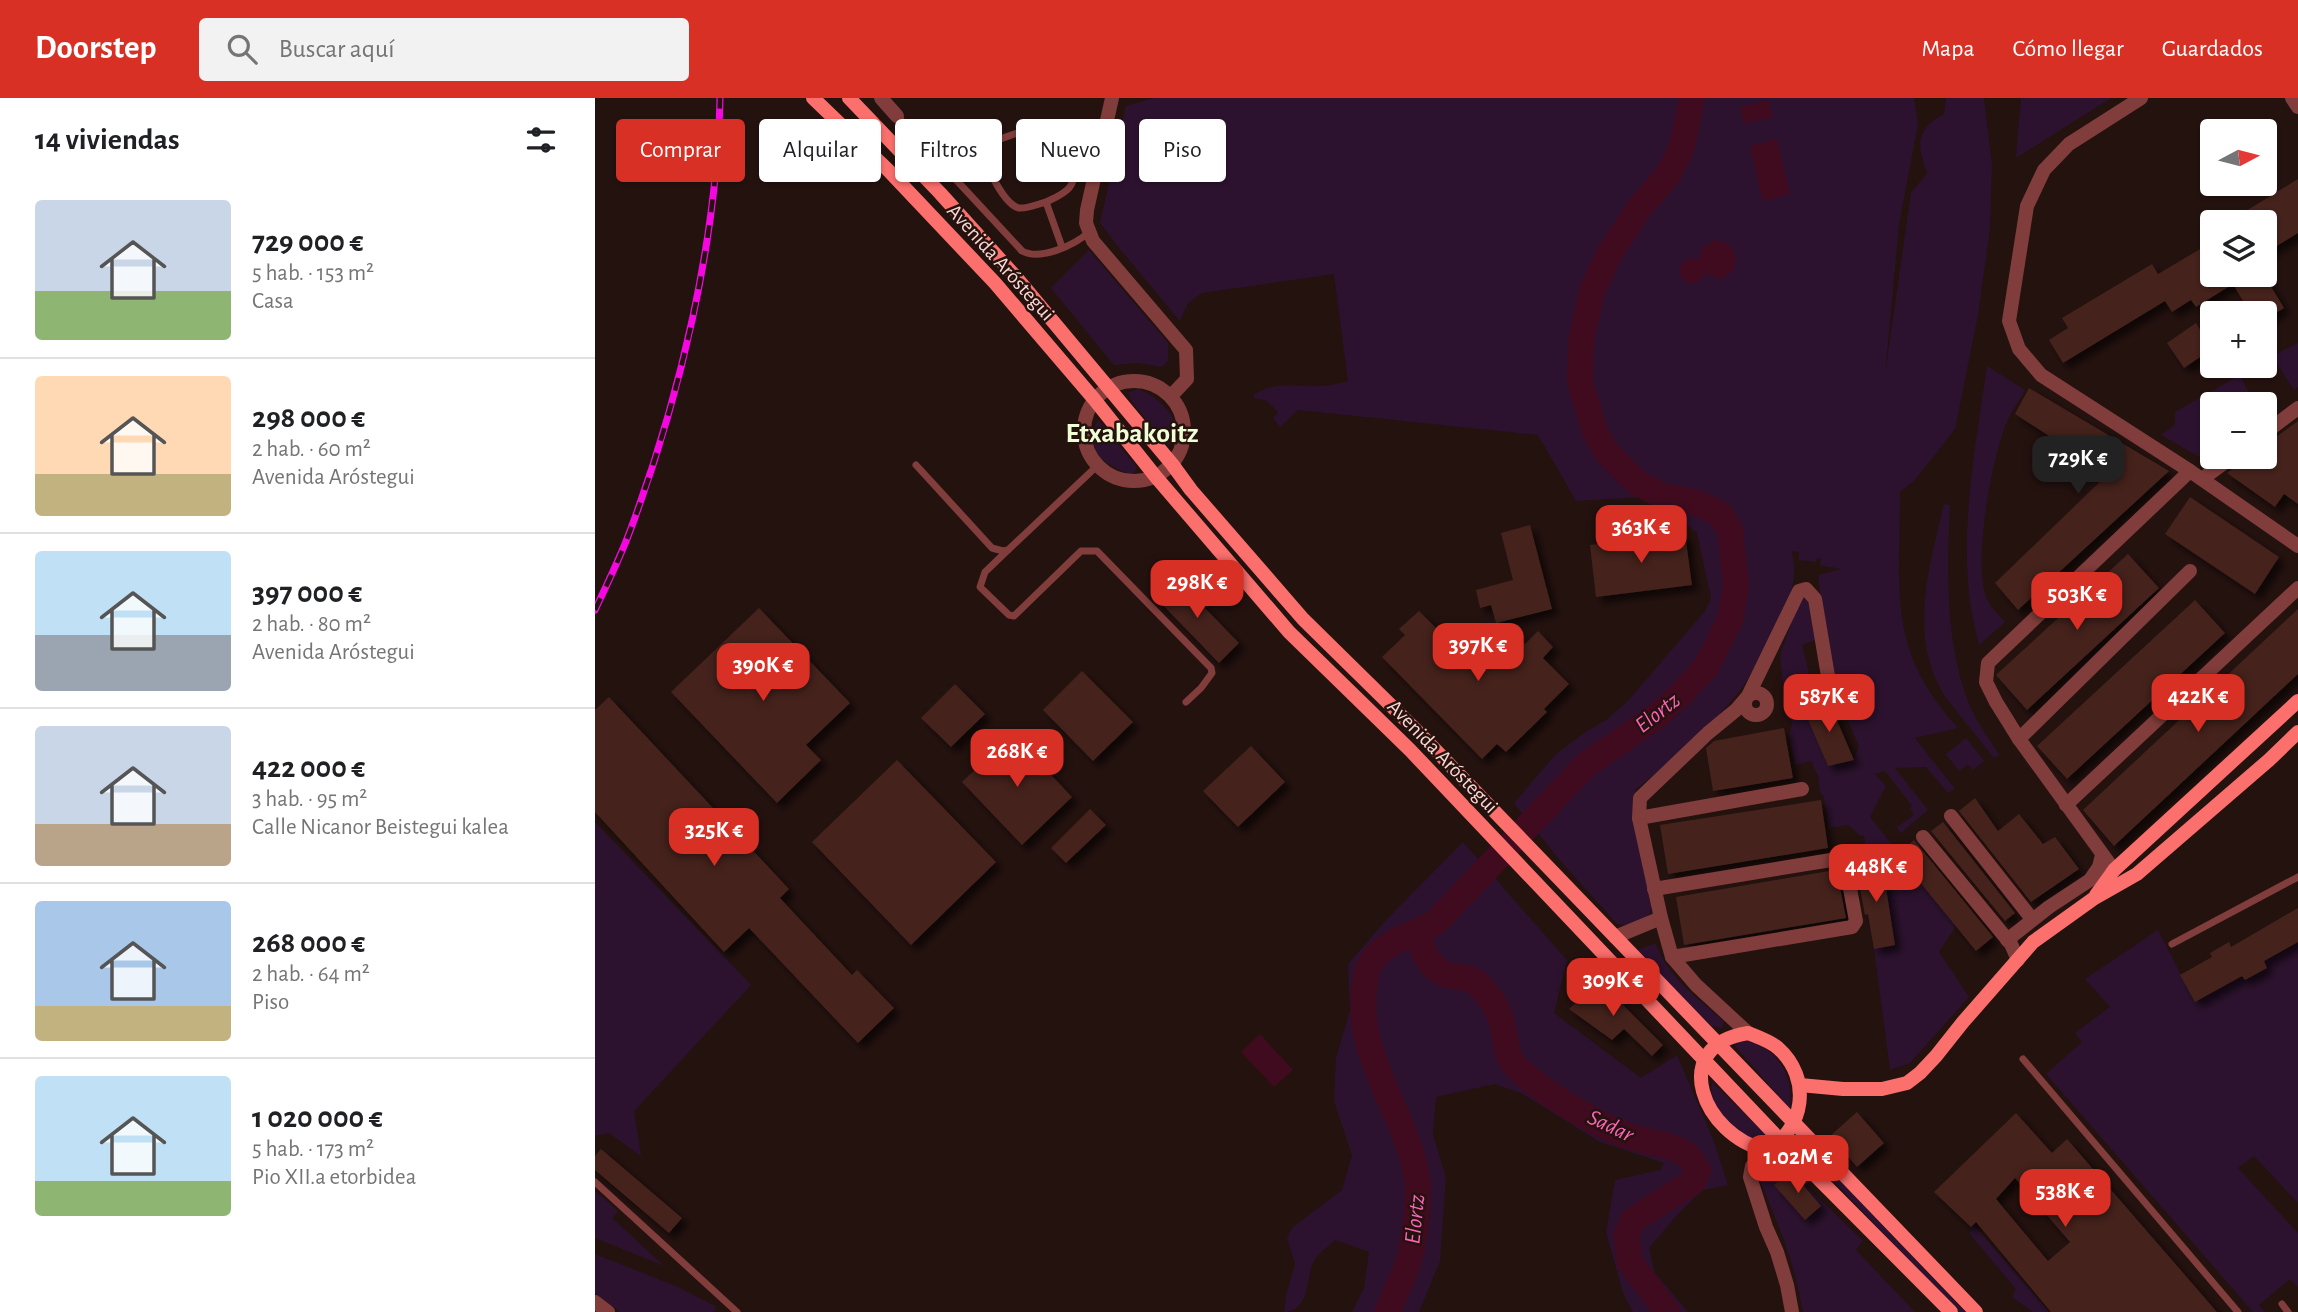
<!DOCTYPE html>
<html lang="es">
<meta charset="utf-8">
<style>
:root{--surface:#fff;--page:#f2f2f2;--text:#202124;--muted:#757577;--line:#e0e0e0;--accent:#d93025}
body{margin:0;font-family:"Alegreya Sans",sans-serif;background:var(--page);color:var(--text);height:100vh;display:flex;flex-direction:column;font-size:26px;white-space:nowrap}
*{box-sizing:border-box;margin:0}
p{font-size:23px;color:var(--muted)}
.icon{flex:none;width:38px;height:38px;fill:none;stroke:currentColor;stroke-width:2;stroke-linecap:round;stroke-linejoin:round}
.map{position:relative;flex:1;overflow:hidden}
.details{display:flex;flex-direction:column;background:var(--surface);width:595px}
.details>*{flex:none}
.banner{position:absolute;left:21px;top:21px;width:665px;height:63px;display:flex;gap:14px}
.needle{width:46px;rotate:83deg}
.fabs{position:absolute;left:1605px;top:21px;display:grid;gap:14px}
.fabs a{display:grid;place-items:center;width:77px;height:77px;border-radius:7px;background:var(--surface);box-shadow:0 2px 5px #0004;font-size:35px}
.price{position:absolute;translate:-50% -60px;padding:0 16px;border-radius:14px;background:var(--accent);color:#fff;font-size:23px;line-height:46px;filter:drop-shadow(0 2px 4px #0008)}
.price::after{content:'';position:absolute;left:50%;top:42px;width:21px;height:16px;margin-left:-10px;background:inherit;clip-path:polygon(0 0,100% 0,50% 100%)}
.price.selected{background:#222;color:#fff}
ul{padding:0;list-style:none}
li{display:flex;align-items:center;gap:21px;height:175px;padding:0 35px}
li+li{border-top:2px solid var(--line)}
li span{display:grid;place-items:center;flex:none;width:196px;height:140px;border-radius:7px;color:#555}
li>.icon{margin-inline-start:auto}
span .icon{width:84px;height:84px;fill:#fffc;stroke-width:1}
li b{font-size:30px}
h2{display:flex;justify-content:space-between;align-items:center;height:84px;padding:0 35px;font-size:30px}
.pill{padding:0 24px;border-radius:7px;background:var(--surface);box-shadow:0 2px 5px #0004;font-size:24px;line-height:63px}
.pill.selected{background:var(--accent);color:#fff}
header{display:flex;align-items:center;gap:42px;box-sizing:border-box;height:98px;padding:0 35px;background:var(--accent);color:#fff}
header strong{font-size:33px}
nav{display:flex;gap:38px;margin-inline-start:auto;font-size:24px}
.search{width:490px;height:63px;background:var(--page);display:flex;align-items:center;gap:18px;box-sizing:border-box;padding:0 24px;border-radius:7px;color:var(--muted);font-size:26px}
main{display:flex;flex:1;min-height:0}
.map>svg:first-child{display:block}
.green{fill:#2c122e}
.water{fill:#410b1f}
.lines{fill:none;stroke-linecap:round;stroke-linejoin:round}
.river{stroke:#410b1f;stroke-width:26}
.building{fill:#44231c;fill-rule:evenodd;filter:url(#shadow)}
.service{stroke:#813d3b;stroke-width:7}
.minor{stroke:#813d3b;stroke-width:14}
.tertiary{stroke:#813d3b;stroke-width:14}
.secondary{stroke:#fb6f6d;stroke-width:14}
.rail-casing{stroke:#f607e1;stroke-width:7}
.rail{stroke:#24120f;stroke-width:4.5;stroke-dasharray:13;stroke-linecap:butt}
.labels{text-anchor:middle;stroke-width:5;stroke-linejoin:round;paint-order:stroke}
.street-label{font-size:21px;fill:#fed7d3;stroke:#24120f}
.water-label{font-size:23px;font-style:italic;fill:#fb64b7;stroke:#24120f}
.district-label{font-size:28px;font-weight:bold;fill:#f0fed5;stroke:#24120f}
</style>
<header>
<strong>Doorstep</strong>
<div class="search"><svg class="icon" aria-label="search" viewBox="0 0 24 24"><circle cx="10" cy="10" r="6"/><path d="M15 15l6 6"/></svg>Buscar aquí</div>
<nav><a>Mapa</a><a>Cómo llegar</a><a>Guardados</a></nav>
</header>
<main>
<section class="details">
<h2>14 viviendas<svg class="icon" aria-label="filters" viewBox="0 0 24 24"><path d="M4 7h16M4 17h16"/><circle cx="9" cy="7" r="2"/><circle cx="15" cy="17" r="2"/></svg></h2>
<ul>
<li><span style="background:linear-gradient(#c9d6e8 65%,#8fb573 0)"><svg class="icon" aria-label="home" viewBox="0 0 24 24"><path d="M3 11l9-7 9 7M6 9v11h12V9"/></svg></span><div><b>729 000 €</b><p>5 hab. · 153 m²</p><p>Casa</p></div></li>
<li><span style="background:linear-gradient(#ffd9b3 70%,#c2b280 0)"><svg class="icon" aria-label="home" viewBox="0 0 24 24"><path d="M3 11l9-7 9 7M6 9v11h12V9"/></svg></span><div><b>298 000 €</b><p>2 hab. · 60 m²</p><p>Avenida Aróstegui</p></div></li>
<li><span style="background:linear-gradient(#bfe0f5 60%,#9aa5b1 0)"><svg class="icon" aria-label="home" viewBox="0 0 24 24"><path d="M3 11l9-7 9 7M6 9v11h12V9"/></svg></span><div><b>397 000 €</b><p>2 hab. · 80 m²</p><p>Avenida Aróstegui</p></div></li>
<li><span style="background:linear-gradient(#c9d6e8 70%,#b9a48a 0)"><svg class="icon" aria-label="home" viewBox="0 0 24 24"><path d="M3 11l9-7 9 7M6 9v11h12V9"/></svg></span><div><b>422 000 €</b><p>3 hab. · 95 m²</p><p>Calle Nicanor Beistegui kalea</p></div></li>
<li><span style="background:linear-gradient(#a9c7e8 75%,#c2b280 0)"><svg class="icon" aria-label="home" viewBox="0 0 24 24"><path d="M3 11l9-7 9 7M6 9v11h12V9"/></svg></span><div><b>268 000 €</b><p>2 hab. · 64 m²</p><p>Piso</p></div></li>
<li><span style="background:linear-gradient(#bfe0f5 75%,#8fb573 0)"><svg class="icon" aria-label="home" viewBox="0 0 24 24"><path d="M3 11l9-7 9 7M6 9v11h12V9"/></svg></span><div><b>1 020 000 €</b><p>5 hab. · 173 m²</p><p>Pio XII.a etorbidea</p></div></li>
</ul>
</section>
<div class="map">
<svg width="1703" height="1214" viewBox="0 0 1703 1214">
<defs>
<filter id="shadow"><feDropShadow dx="6" dy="6" stdDeviation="3.5" flood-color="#0009"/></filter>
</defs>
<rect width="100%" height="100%" fill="#24120f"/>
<!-- green -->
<g class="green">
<path d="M559,0H1319L1323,26L1304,127L1290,277L1316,95L1332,75C1322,48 1320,31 1349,16L1351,0H1389L1397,67L1395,131L1383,217L1360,331L1320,382L1305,394C1305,492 1291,552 1363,630L1320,640L1360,691L1353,695L1331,669L1300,670L1333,712L1306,735L1302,729L1319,717L1315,710L1317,708L1290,673L1280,676L1291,688L1275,719L1361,828L1344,854L1374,899L1315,965L1295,972L1279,851L1261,751L1270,745L1269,738L1264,737L1254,727L1234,730L1229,699L1225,694L1223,678L1216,663L1200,667L1194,637L1197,627L1189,596L1185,557L1202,507L1208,500L1215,503L1223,541L1207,547L1222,608L1209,611L1233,668L1259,662L1264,648L1244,602L1235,573L1223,477L1246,471L1225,467L1226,461L1222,460L1221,464L1204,462V454L1197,453C1204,490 1193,502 1177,534C1168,551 1160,571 1149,587C1120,627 1079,661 1040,692V705L1057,807L1055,815L1048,825L1032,827L1022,826L963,760L919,705L961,656L989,635L1011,622L1032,604L1110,513L1116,500L1102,435L1053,399L981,403L943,337L703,312L685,329L678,320L683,314L672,303L659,300V297C680,282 701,290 725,288C734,288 744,285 753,283L739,176L607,195L593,205L585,223L528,155L505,125L531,8Z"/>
<path d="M1426,0H1516L1421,60Z"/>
<path d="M494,152L573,245V262L567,269L544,265L519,267L456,190Z"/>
<path d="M1703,245V289L1699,292L1677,258Z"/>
<path d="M1392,268L1430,292C1424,303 1416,314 1411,326C1397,360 1376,469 1393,503C1396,510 1405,518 1410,524L1384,547C1381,533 1377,519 1375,504C1365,425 1381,346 1392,268Z"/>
<path d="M1645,277L1659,306H1617V356L1610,362L1566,337L1580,327V314Z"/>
<path d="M543,291C562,299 570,307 581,325L576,347L570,345L538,305L533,295Z"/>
<path d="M503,322L542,369L538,377C513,370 485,351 503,322Z"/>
<path d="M1349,406L1355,407C1352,469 1350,536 1370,595C1377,618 1392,637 1404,657L1399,660L1351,600C1312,541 1334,469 1349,406Z"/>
<path d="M1371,640L1389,663L1378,672L1373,666L1364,673L1351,656Z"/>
<path d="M0,724L156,887L39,1013L46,1058L14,1035L0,1038Z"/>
<path d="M868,744L972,862L959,915L1046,980L1082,957L1118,1041L1133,1087L1108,1092L1083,1116L1054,1150L1060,1175L1093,1214H1038L1028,1195L1011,1134L1020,1082L1065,1072L1069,1065L1003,1043L928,996L900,986L841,999L838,1037L851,1079L845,1163L824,1214H757L769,1190L774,1154L740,1142C734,1148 723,1155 719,1163C710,1180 716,1213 689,1214L691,1197L700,1166L692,1140L698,1129L747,1092L757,1057L739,1003L741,960L755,913L753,866L793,820Z"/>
<path d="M1563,832L1600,904L1647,878L1650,882L1672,870L1665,857L1686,854L1703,844V1105L1659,1058L1643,1070L1703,1135V1189L1695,1181L1664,1207L1670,1214H1658L1451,976L1487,944L1480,935L1515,909L1490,881Z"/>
<path d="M1060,845C1077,884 1099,896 1129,924L1127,930L1117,928L1036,855Z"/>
<path d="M1152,942C1184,952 1199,978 1195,1011L1139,947L1144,943Z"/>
<path d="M1117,984L1171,1037L1165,1042C1140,1040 1112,1009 1117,984Z"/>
<path d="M1202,1037L1370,1214H1364L1198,1041Z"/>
<path d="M1174,1062H1189L1196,1073L1268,1143L1261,1152L1320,1214H1208L1200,1177L1189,1142L1163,1077Z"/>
<path d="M0,1093L23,1113L17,1120L69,1168L0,1140Z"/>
<path d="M1380,1128L1454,1214H1438L1417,1199L1421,1191L1374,1135Z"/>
<path d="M0,1156L83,1189L120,1208V1212L117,1214H25L0,1195Z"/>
</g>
<!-- water -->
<g class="water">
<path d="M1173,2L1178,19L1149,26L1145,9Z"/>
<path d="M1182,41L1195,96L1168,103L1155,48Z"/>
<path d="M1120,142L1134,146L1141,159L1138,173L1125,181L1109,175L1107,181L1099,186L1089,183L1084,174L1087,165L1096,160L1104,162L1107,150Z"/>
<path d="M665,936L698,972L679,989L646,954Z"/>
</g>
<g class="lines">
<!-- river -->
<g class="river">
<path d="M824,834C826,852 834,870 852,877C862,880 873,877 882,885C890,893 900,906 904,916C912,933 907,956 923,971C952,997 992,1021 1028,1036C1045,1043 1075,1046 1090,1055C1095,1059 1099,1067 1103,1072L1098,1084L1038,1122L1031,1138L1035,1164L1072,1214"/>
<path d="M792,1214C799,1198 808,1181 813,1165C819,1148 825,1098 822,1080C811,1014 758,956 770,886C771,879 771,872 775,866C790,841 818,838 841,824L991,667L1063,617L1085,597L1111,569L1135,522L1141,488L1135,432L1125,416L1100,404L1067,398L1041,384L1013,356L1000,334L985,285L986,242L997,193L1013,158L1044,110L1073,77L1087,49L1097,0"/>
</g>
</g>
<!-- building -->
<g class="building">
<path d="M1703,81V135L1670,155V124H1633Z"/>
<path d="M1617,144V177H1669L1689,210L1670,222V215H1655L1638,186L1601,209L1596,202L1577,214L1570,203L1468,265L1454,242L1473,230L1467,220L1557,166L1563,176Z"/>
<path d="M1601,225L1617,251L1589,270L1572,245Z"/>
<path d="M1434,290L1574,373L1423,512L1400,485L1513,376L1420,316Z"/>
<path d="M1703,323V406L1689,396L1680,409L1632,375L1652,359H1670V347Z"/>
<path d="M1595,399L1684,459L1660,496L1570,436Z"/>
<path d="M935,427L957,511L901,525L896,507L885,510L881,492L918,482L906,435Z"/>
<path d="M1090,436L1097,487L1001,499L995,447Z"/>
<path d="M1533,456L1564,490L1432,612L1401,577Z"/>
<path d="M579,478L644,545L624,565L559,498Z"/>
<path d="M1600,502L1630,535L1472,681L1442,648Z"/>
<path d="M164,510L255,605L211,647L226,662L182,705L76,594Z"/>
<path d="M1703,511V576L1519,748L1488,712Z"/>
<path d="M824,513L847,536L853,530L886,564L917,533L930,546L943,533L958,549L948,560L974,586L949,611L952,614L911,654L902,646L887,661L787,559L810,537L804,531Z"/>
<path d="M487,573L538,624L498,663L448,612Z"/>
<path d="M360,586L390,616L356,649L326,620Z"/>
<path d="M14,599L194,791L185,800L257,877L262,872L299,910L263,945L154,830L129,854L0,714V612Z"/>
<path d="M1235,606L1259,662L1233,668L1208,610Z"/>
<path d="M1189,630L1198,680L1118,693L1111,650L1119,643Z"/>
<path d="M418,636L477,699L427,747L367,684Z"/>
<path d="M656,648L690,684L643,729L608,693Z"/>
<path d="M302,662L401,764L316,847L217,744Z"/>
<path d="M1380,700L1403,733L1424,716L1448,746L1460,739L1484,771L1436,804L1364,713Z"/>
<path d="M1226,702L1233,750L1073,776L1065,727Z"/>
<path d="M495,711L511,727L471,765L456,750Z"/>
<path d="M1348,724L1420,815L1410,823L1336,733Z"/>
<path d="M1319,742L1398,839L1381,853L1302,756Z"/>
<path d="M1287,765L1300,847L1279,851L1273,816L1270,817L1261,769Z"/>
<path d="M1240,772L1242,774L1251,820L1089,847L1081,799Z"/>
<path d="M1703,810V844L1669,863L1672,870L1650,882L1647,878L1600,904L1585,877L1617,859L1615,855L1634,844L1636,849Z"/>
<path d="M1004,883L1068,947L1057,958L1029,931L1017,942L974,911Z"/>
<path d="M1262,1014L1289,1045L1262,1069L1235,1038Z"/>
<path d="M1421,1015L1457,1055L1472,1041L1622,1214H1456L1381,1124L1376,1129L1339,1094ZM1420,1080L1475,1144L1453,1163L1401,1101Z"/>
<path d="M6,1051L87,1120L74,1135L0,1072V1058Z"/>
<path d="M1196,1073L1226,1108L1210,1122L1179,1087Z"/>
</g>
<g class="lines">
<!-- service -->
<g class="service">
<path d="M302,18L427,153C445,163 480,147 494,134"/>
<path d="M451,104C443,106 432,111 424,110C410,107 390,69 390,55C390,51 392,49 394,45C410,40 429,30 446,32C470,34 490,70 474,90C468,97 459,100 451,104L467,149"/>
<path d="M321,367L397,450L408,453L413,452L502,368"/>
<path d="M413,452L390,474L385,489L414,517L419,518L486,453H502L616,570L617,575L606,590L591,604"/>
<path d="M1577,846L1703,779"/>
<path d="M1428,961L1643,1214"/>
<path d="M0,1084L142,1214"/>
<path d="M1687,1206L1693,1214"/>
</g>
<!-- minor -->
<g class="minor">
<path d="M286,0L302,18"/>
<path d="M517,0L492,112L491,125L498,143L591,252L592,281L576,298"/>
<path d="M1546,0L1474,46L1449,72L1432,108L1414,223L1424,251L1446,277L1595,373L1703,448"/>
<path d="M1697,0L1703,9"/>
<circle cx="539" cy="333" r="50"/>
<path d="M1670,335L1703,310"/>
<path d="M1607,381L1637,359"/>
<circle cx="1161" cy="606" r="11"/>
<path d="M1424,641L1595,473"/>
<path d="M1471,707L1703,490"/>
<path d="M1356,718L1437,821"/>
<path d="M1044,720L1207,691"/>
<path d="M1328,739L1416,846L1423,862"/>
<path d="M1519,772L1424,641L1401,604L1391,584L1393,565L1595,373"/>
<path d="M1059,791L1236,762H1242L1251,769L1261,823L1257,829L1077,859"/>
<path d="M1020,839L1066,820"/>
<path d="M1412,842L1454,809L1495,782L1504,769L1507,757"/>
<path d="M1153,935L1101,887L1077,859L1066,820L1044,720L1045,700L1113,635L1141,612L1153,598L1204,493L1211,491L1220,501L1236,596"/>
<path d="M1171,1052L1157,1068L1155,1079L1171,1129L1182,1154L1192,1187L1197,1214"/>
</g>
<!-- tertiary -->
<path class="tertiary" d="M0,1204L13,1214"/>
<!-- secondary -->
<g class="secondary">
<path d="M218,0L294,73L400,185L499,301L561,379L694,534L815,652L1186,1043L1356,1214"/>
<path d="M254,0L345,95L420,178L577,366L596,392L708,521L827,638L1381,1214"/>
<path d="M1501,797L1519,772L1703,603"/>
<path d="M1153,935C1163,939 1175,943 1183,950C1217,980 1210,1032 1171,1052C1109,1039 1071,948 1153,935Z"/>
<path d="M1205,987L1248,991H1287L1312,985L1325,975L1341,958L1368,924L1438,844L1498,801L1542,776L1674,662L1703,634"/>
</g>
<!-- rail casing -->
<g class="rail-casing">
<path id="rail" d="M0,512C12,486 25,460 35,433C85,299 122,143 125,0"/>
</g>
<!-- rail -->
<use href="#rail" class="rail"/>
</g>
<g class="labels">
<!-- street labels -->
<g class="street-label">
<text transform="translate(406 164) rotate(48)" y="7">Avenida Aróstegui</text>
<text transform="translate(848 658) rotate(46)" y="7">Avenida Aróstegui</text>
</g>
<!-- water labels -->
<g class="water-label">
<text transform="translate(1062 614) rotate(-38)" y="8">Elortz</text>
<text transform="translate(1016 1027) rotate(25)" y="8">Sadar</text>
<text transform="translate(819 1121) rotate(-84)" y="8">Elortz</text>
</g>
<!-- district labels -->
<g class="district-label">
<text x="537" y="344">Etxabakoitz</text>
</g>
</g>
</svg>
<div class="fabs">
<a><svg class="needle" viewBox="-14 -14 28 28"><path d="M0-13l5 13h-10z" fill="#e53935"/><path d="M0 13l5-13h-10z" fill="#757577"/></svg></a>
<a><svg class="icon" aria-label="layers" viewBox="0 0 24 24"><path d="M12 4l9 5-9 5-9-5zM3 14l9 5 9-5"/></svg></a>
<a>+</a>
<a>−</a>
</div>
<b class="price selected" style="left:1483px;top:398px">729K €</b>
<b class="price" style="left:1046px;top:467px">363K €</b>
<b class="price" style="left:602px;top:522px">298K €</b>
<b class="price" style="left:1482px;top:534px">503K €</b>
<b class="price" style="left:883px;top:585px">397K €</b>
<b class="price" style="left:168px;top:605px">390K €</b>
<b class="price" style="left:1234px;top:636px">587K €</b>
<b class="price" style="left:1603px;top:636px">422K €</b>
<b class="price" style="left:422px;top:691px">268K €</b>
<b class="price" style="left:119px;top:770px">325K €</b>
<b class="price" style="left:1281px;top:806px">448K €</b>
<b class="price" style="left:1018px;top:920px">309K €</b>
<b class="price" style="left:1203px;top:1097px">1.02M €</b>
<b class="price" style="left:1470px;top:1131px">538K €</b>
<div class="banner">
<a class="pill selected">Comprar</a>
<a class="pill">Alquilar</a>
<a class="pill">Filtros</a>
<a class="pill">Nuevo</a>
<a class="pill">Piso</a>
</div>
</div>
</main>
